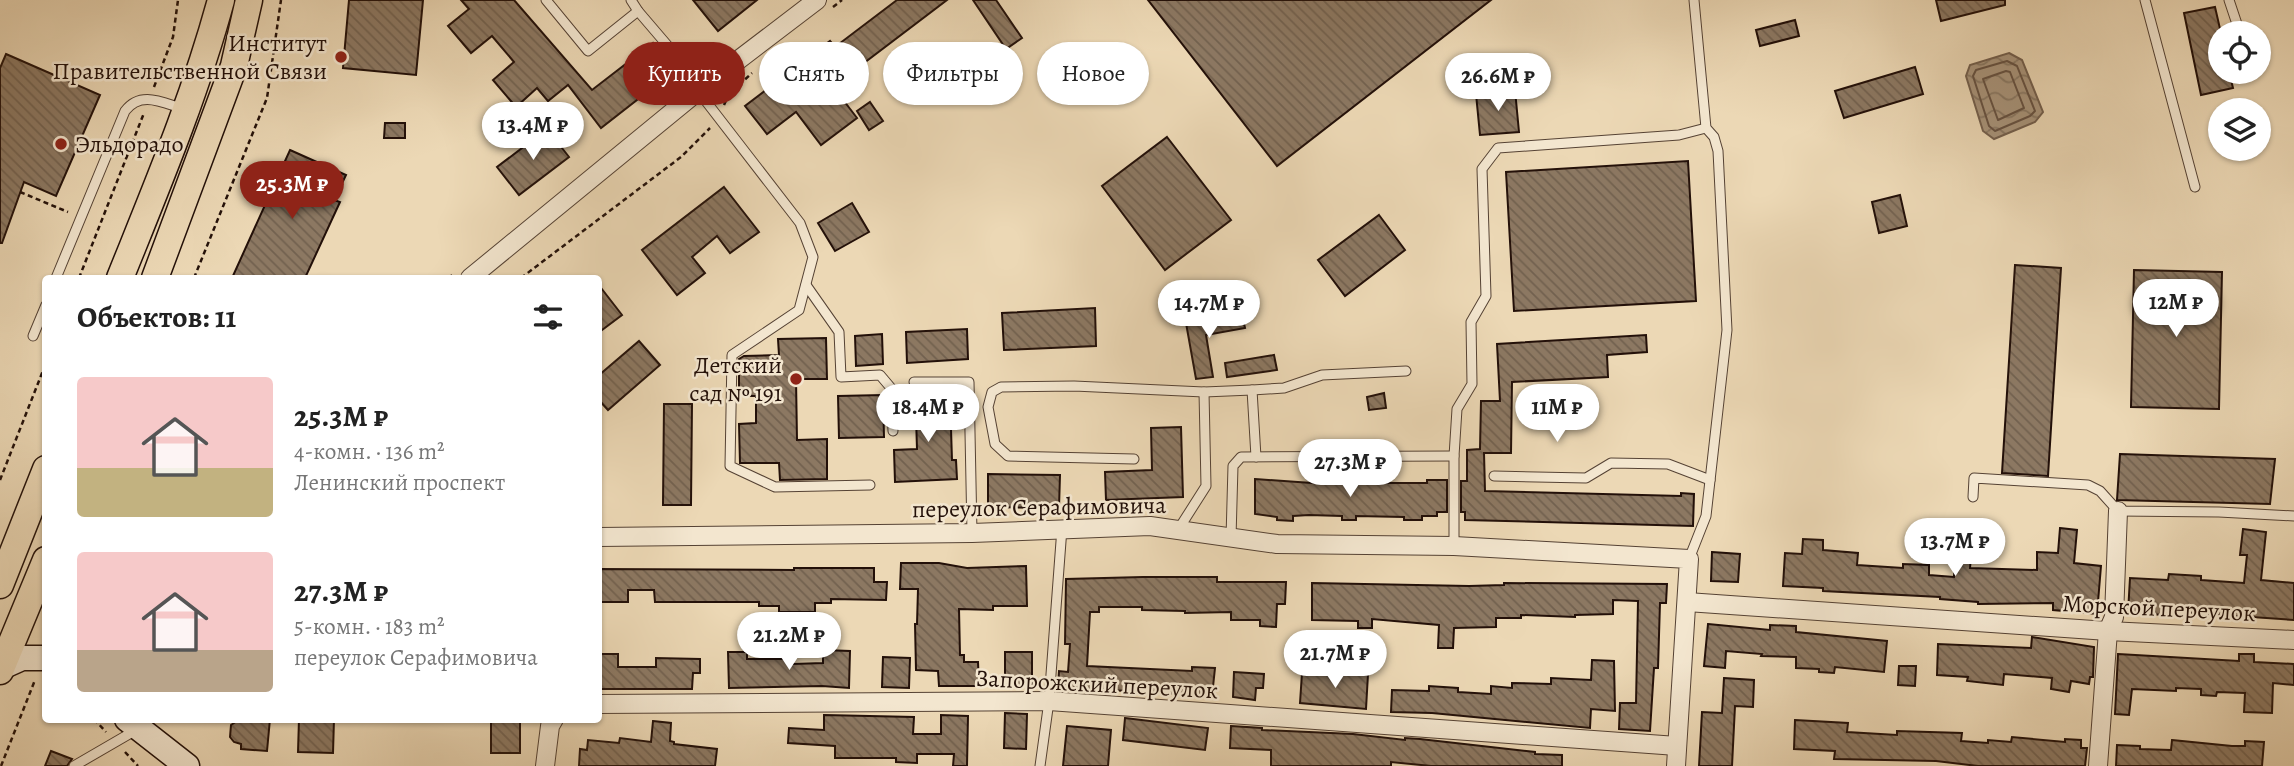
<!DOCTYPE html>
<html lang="ru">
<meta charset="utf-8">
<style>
:root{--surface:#fff;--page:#f2f2f2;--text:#222;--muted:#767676;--accent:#8f2418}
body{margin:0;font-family:Alegreya,serif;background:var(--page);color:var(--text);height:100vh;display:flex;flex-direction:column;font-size:26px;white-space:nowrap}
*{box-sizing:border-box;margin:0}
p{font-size:23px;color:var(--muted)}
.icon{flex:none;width:38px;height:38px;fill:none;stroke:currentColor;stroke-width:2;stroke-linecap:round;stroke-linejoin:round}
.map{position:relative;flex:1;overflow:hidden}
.panel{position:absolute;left:42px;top:275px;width:560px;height:448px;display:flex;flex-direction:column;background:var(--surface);border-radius:7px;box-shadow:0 2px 5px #0004}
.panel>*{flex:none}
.top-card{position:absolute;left:623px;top:42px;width:665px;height:63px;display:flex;gap:14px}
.controls{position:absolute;left:2208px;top:21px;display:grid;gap:14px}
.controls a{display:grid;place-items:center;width:63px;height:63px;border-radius:50%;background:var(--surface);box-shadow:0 2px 5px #0004;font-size:35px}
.price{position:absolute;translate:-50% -60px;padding:0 16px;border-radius:24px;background:#fff;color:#222;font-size:23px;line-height:46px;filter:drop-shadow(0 2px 4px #0008)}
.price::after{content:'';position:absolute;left:50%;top:42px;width:21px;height:16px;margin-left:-10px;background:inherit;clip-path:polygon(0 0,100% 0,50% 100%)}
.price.current{background:var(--accent);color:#fff}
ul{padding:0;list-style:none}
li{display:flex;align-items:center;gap:21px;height:175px;padding:0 35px}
li span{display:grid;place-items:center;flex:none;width:196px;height:140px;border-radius:7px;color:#555}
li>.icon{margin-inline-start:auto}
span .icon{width:84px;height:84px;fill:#fffc;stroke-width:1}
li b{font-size:30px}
h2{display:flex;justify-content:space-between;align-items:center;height:84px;padding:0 35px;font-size:30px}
.pill{padding:0 24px;border-radius:32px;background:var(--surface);box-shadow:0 2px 5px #0004;font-size:24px;line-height:63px}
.pill.current{background:var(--accent);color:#fff}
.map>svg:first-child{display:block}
.water{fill:url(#water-waves);stroke:#735f4d;stroke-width:2}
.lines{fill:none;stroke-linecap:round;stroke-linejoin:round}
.shore{stroke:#665242;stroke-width:2}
.building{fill:url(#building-back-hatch);stroke:#231009;stroke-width:2}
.lane-casing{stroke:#554234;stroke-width:11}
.street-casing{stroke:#554234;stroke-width:20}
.secondary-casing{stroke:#231009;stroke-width:27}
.primary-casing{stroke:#231009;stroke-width:29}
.path{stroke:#231009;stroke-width:2.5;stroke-dasharray:5 3.5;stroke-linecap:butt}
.lane{stroke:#f3e6cf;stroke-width:9}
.street{stroke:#f3e6cf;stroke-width:18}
.secondary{stroke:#f3e6cf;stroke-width:24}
.primary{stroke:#ecd8b5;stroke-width:26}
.poi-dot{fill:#8f2418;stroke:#f3e6cf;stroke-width:2.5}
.labels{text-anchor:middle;stroke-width:5;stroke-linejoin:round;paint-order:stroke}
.poi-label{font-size:24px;fill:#231009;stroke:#f3e6cf;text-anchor:end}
.street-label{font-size:24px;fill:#231009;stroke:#f3e6cf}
</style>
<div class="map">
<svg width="2294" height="766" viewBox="0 0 2294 766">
<defs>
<pattern id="water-waves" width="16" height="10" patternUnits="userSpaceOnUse" patternTransform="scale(1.75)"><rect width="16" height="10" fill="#a8947b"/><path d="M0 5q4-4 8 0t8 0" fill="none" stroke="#887763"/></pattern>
<pattern id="building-back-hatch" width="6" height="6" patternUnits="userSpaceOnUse" patternTransform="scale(1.75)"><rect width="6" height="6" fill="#8c7862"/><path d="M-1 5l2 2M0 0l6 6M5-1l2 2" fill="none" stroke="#72614f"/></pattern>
</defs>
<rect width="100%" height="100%" fill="#ecd8b5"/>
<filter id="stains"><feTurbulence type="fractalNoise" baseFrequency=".00286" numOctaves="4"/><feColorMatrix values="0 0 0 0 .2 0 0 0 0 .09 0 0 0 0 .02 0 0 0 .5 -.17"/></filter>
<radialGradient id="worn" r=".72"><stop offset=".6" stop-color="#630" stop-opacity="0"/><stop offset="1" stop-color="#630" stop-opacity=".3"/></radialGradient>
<!-- water -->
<path class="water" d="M2009,53L2022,60L2043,112L2035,122L1994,139L1983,131L1966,76L1970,65Z"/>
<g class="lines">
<!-- shore -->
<g class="shore">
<path d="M2007,61L2017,66L2035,111L2030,116L1995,131L1989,126L1973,76L1976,70Z"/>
<path d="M2006,71L2010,72L2024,108L1998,120L1983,79Z"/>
</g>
</g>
<!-- building -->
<g class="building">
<path d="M349,0H423L416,75L343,68Z"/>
<path d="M461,0H514L592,90L653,43L674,71L601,128L568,85L548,101L537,88L516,107L493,80L514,62L492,36L471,53L448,26L469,9Z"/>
<path d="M693,0H757L718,31Z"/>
<path d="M897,0H947L860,66L858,63L831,84L857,118L821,145L796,112L767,134L745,106L830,41L835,47Z"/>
<path d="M973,0H996L1022,38L1006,49Z"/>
<path d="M1148,0H1491L1277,166Z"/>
<path d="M1936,0H2005V5L1941,21Z"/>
<path d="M2215,7L2221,33V72H2229L2233,88L2201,95L2184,13Z"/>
<path d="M1795,20L1799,36L1760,46L1756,30Z"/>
<path d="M6,54L100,95L56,196L24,182L2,243H0V68Z"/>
<path d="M1915,67L1923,94L1844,118L1835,91Z"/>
<path d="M1515,90L1519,132L1480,135L1476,94Z"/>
<path d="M870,102L883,121L869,130L857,111Z"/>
<path d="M385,123H405V138H384Z"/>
<path d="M547,129L569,157L519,195L497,167Z"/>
<path d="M1167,137L1231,220L1165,270L1102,186Z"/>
<path d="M290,150L346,175L334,200L340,202L305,278H232Z"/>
<path d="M1688,161L1696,301L1514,311L1506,172Z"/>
<path d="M724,187L759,232L730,253L717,236L692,257L705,273L677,295L642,250Z"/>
<path d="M1900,195L1907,226L1879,233L1872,202Z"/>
<path d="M852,203L869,232L835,251L818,223Z"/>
<path d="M1379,215L1405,250L1345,296L1318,260Z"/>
<path d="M2015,265L2061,268L2048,476L2002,473Z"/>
<path d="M2134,270L2222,272L2219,409L2131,407Z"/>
<path d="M598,284L622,315L598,333Z"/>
<path d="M1095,308L1096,346L1004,350L1002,313Z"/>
<path d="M1242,314L1245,328L1206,335L1213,377L1196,379L1186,323Z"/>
<path d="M967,329L968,359L907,363L906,332Z"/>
<path d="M882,334L883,364L856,366L855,336Z"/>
<path d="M1646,335L1647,352L1607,355L1608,377L1512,382L1511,453H1484L1485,491L1681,496V493L1694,494L1693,526L1465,520V512H1461V481H1467V450L1480,449L1481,401H1500L1497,344Z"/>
<path d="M826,338L827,379H796L797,440L827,439V479L780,480L779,463H740L739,424L756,423V396H739V359L744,356L779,355L778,339Z"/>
<path d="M639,341L660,365L608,410L598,399V376Z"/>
<path d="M1274,355L1277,370L1227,377L1225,363Z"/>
<path d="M1384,393L1386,408L1369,410L1367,397Z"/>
<path d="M883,395L884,437L839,438L838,396Z"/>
<path d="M950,398L952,460H956L957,479L895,482L894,450L917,449L916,417L910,418L909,400Z"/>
<path d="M664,404H692L691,505H663Z"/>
<path d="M1181,427L1183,497L1106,500L1105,472L1152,470L1151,428Z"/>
<path d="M2120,454L2275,459L2270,504L2117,500Z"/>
<path d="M988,474L1060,475L1059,508L988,507Z"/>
<path d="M1255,479L1312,483H1427V480H1447V512H1437V516H1422V520H1404V517L1356,516V520H1342V516L1309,515L1293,516V521L1277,520V517L1255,514Z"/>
<path d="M2060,528L2077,530L2074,563L2101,566L2097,614L2053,610V603L1978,604V602L1940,599V597L1823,591V588L1783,586L1785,553L1802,554L1803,539L1823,540V550L1858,553L1857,565L1903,568V564L1929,565V575L1954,577L1955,555L1971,557L1970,568L2037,570V552L2058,553Z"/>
<path d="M2243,529L2266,532L2261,580L2294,583V620L2165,611V615L2128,613L2130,578L2168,580L2169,574L2201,576V580L2244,583L2247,555H2240Z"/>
<path d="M1712,552L1740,554L1738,582L1711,581Z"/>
<path d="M901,563H939L967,568L1026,566L1027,606H993V610L959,609L960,655H964V662H978L979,686H939L938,671L916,670L915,624H917L918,589H900Z"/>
<path d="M794,568H874V582H887L886,600L831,599V603H815V612H779V606H759V602H655L654,590H628V602H598V569L794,570Z"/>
<path d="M1143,577H1217V582H1286L1285,604H1277L1276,627L1260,626V620H1231V612L1185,613V611L1142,610V607H1099V612H1090L1087,666L1192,671V667L1215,668L1212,696L1058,687L1059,671L1068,672L1070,644H1065L1066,579Z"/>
<path d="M1312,583L1469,586L1504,585V583L1667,584L1666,603H1660L1658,668H1654L1650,731L1619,729L1620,703H1636L1638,601L1613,600V614L1575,615V617L1521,615V618H1496V627L1454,628L1453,648H1438L1439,625L1372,619V628H1358V621L1312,620Z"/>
<path d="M1708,624L1770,630V625L1796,626V632L1887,641L1884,672L1835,667L1834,673L1819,672V669L1796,668V657L1761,656L1762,654L1726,651L1725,668L1704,666Z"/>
<path d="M2032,637L2094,647L2093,677H2090L2089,684L2071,681L2069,692L2051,689L2052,678L2004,674L2003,685L1967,681L1968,677L1937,675L1938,644L2031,648Z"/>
<path d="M823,650L850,651L849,688L822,686L729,688L728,652H747V659H793V664L823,663Z"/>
<rect x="1005" y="652" width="27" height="34"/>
<path d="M598,654H618V667H656V658L700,659V673H693L692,689H598Z"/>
<path d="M2118,654L2239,661V654H2254V662L2294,664V685L2273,683L2272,713L2244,712L2245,693L2217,692L2216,696L2201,695V689L2176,688V691L2132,689L2129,715L2115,714Z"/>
<path d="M883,657L910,658L909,688L882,687Z"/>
<path d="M1592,660L1614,661L1615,711L1591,709L1590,728L1432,713L1391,712L1392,690L1429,691V686L1458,688V692L1491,694V686L1512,688V683L1551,684V678L1591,680Z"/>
<path d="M1899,666H1916L1915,686L1898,685Z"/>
<path d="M1234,672L1264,674L1263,688H1256L1255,700L1233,697Z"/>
<path d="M1339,672L1368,674L1366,709L1300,703L1302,673L1339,676Z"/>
<path d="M1724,678L1754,680L1753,707L1735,706L1732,766H1699L1702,712L1722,713Z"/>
<path d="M1005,713L1027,714L1026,749L1004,748Z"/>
<path d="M824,715L914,717L913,734H941V715L968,716L967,766H953L954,754H917V763L896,762V758H835V746L788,743L789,728L824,730Z"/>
<path d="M1125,718L1208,728L1205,750L1123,740Z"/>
<path d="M240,719H270L267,751L241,749V744L234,742L230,737L231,725Z"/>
<path d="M299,719H334L333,753L298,752Z"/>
<rect x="491" y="719" width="29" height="34"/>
<path d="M1795,720L1848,723L1847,732L1897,735V731L1962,733L1961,741L1988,743V740L2011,742L2012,737L2065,742V739L2081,740V748H2087L2085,766H1978L1936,761L1834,759L1835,751L1794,749Z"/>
<path d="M653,721L671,723L670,741L674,742V744L717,749L715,766H579L580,749L587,750L588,740L619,743L620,738L651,742Z"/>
<path d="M1067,726L1111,730L1108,766H1063Z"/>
<path d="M1231,726L1262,728V730L1353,734L1405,740V738L1420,739L1535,752V754L1562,755V766H1431L1391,762V766H1271V750L1230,748Z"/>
<path d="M2172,740L2232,746H2245V741L2264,742L2262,766H2116L2117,745L2140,746V749L2171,750Z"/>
<path d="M51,751L72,759L67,766H45Z"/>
</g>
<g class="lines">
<!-- lane casing -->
<g class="lane-casing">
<g id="lane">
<path d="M546,0L588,51L638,11"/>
<path d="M631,0L638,11L703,87"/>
<path d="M2145,0L2195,187"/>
<path d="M2229,0L2240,33"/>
<path d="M698,91L800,223L813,257L799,310L732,355L730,466L775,487L870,485"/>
<path d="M56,278L125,111C141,90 163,103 184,109"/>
<path d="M806,285L839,332L841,377L880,375L891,388L893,431"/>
<path d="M33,336L46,305"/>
<path d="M914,382H969L972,533"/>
<path d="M1252,390L1256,457"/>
<path d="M1134,459L1008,456L995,444L988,407L992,392L1001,387L1074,386L1204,392L1252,390L1284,388L1322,375L1406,371"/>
<path d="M1494,476L1586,478L1611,463L1668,464L1710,480"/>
<path d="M1973,497L1974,478L2088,485L2100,491L2118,511L2219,512L2294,516"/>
<path d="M1178,530L1206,486L1204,392"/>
<path d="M1231,538L1233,466L1241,457L1454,456"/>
<path d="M1454,546V456L1457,409L1472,384L1471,322L1486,296L1482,169L1498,148L1679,135L1706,128"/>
<path d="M1689,559L1706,516L1727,330L1718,151L1714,137L1706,128L1694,0"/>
<path d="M74,766L136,730"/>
<path d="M1040,766L1049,701L1062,528"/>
</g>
</g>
<!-- street casing -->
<g class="street-casing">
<g id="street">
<path d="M470,278L703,87L817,0"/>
<path d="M598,537L972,533L1150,526L1277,544L1454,546L1689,559L1676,766"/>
<path d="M1687,602L2108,631L2294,640"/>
<path d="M598,704L1049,701L1677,746"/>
<path d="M545,766L550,726L554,719"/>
<path d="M2098,766L2108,631L2114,617L2118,511"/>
</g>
</g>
<!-- secondary casing -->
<g class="secondary-casing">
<g id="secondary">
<path d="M2,667L22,658H46"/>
<path d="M127,719L187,766"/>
</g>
</g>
<!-- primary casing -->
<g class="primary-casing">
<g id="primary">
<path d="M120,278C157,186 195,96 221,0"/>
<path d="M155,278L234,66L249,0"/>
<path d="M0,585L46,469"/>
<path d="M0,671L46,560"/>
</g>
</g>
<!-- path -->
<g class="path">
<path d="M833,7L842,0"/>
<path d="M154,87L173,37L178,0"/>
<path d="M724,105L729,94L752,73"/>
<path d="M20,192L68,212"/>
<path d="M79,278L144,113"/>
<path d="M194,278L267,98L281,0"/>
<path d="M448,278L454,274"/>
<path d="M521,278L681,157L710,128"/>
<path d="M0,480L46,363"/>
<path d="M94,719L106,732"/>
<path d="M125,752L138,766"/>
<path d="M1,766L35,680"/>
</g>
<!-- lane -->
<use href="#lane" class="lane"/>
<!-- street -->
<use href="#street" class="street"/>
<!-- secondary -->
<use href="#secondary" class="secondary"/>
<!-- primary -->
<use href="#primary" class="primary"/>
</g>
<!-- markers -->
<g class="poi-dot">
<circle cx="341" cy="57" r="7"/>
<circle cx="61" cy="144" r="7"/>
<circle cx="796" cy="379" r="7"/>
</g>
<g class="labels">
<!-- poi labels -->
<g class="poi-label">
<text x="327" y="51">Институт<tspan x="327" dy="28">Правительственной Связи</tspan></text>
<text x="75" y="152" text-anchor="start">Эльдорадо</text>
<text x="782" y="373">Детский<tspan x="782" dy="28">сад № 191</tspan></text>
</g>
<!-- street labels -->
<g class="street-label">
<text transform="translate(1039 507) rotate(-1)" y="8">переулок Серафимовича</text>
<text transform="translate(2159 608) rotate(3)" y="8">Морской переулок</text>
<text transform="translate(1097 684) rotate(3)" y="8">Запорожский переулок</text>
</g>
</g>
<rect width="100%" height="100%" filter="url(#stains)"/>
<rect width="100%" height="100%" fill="url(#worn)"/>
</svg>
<div class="controls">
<a><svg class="icon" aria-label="locate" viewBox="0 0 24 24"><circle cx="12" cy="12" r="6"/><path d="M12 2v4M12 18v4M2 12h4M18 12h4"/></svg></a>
<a><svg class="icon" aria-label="layers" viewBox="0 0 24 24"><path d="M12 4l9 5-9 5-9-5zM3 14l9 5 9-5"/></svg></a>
</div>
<b class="price" style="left:1498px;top:113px">26.6M ₽</b>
<b class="price" style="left:533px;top:162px">13.4M ₽</b>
<b class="price current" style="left:292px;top:221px">25.3M ₽</b>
<b class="price" style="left:2176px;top:339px">12M ₽</b>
<b class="price" style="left:1209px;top:340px">14.7M ₽</b>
<b class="price" style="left:928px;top:444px">18.4M ₽</b>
<b class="price" style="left:1557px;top:444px">11M ₽</b>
<b class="price" style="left:1350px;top:499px">27.3M ₽</b>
<b class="price" style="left:1955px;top:578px">13.7M ₽</b>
<b class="price" style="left:789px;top:672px">21.2M ₽</b>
<b class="price" style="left:1335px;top:690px">21.7M ₽</b>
<div class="top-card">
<a class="pill current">Купить</a>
<a class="pill">Снять</a>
<a class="pill">Фильтры</a>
<a class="pill">Новое</a>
</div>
<section class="panel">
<h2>Объектов: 11<svg class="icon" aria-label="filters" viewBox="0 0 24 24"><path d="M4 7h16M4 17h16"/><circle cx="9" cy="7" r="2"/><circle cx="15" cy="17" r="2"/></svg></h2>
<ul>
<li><span style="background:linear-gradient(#f6c9c9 65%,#c2b280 0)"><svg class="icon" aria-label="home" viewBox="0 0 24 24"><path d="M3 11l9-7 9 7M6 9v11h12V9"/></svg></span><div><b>25.3M ₽</b><p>4-комн. · 136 m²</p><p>Ленинский проспект</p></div></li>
<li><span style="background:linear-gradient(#f6c9c9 70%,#b9a48a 0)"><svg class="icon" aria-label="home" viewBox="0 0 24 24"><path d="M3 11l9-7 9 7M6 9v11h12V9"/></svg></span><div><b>27.3M ₽</b><p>5-комн. · 183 m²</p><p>переулок Серафимовича</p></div></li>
</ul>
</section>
</div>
